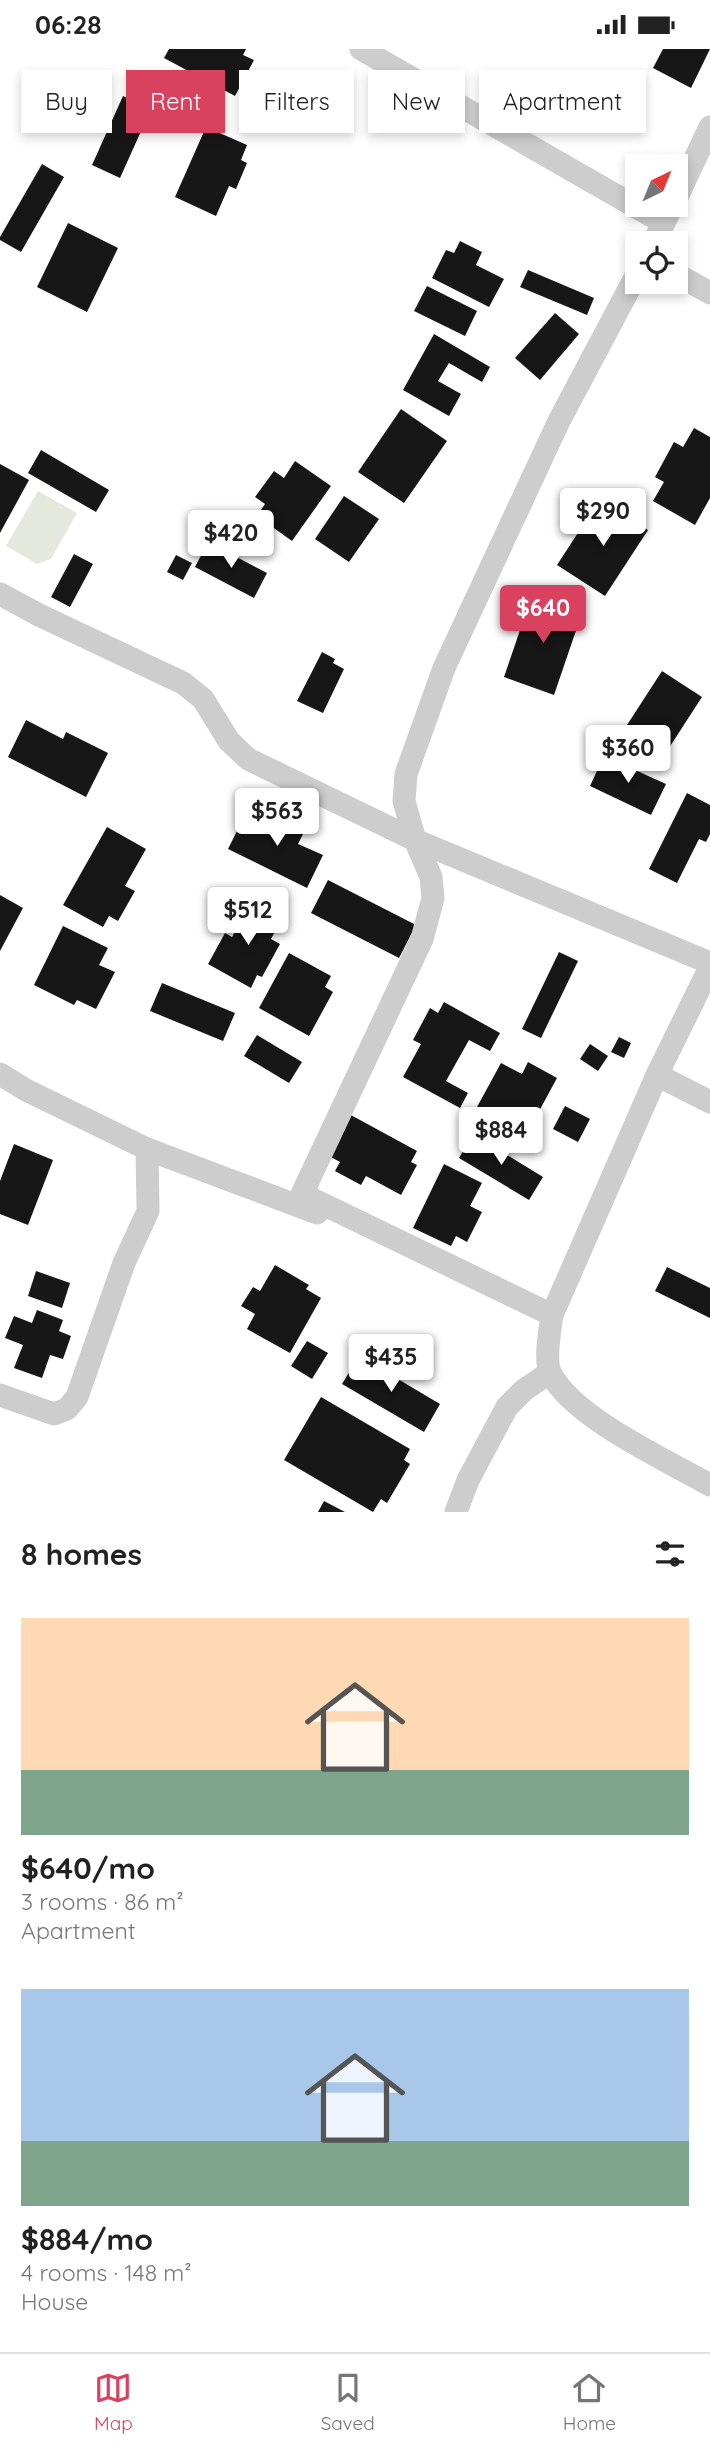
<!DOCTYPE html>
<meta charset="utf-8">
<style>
:root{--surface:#fff;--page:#f2f2f2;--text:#222;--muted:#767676;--line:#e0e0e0;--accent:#d8425e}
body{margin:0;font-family:Quicksand,sans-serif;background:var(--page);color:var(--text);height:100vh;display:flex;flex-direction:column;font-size:26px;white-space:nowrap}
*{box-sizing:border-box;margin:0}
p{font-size:23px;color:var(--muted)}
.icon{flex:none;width:38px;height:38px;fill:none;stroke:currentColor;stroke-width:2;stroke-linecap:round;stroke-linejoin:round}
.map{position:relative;height:1463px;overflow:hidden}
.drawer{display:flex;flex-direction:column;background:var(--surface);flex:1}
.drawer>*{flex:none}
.top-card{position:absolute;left:21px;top:21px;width:668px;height:63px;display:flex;gap:14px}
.needle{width:46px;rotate:43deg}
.buttons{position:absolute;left:625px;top:105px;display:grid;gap:14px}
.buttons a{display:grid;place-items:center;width:63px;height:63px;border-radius:0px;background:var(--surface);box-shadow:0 4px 10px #0003;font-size:35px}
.price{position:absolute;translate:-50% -60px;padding:0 16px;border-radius:7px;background:#fff;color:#222;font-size:23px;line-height:46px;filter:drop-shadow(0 2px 4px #0008)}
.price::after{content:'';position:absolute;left:50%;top:42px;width:21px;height:16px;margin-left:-10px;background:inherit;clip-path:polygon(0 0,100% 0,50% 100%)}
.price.current{background:var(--accent);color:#fff}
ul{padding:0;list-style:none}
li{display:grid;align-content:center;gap:14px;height:371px;padding:0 21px}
li span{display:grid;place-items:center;height:217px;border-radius:0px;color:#555}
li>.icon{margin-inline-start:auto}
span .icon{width:126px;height:126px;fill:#fffc;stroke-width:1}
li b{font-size:30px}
h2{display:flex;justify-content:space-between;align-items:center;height:84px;padding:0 21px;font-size:30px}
.chip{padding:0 24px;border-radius:0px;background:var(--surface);box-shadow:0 4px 10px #0003;font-size:24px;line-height:63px}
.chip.current{background:var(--accent);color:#fff}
.status{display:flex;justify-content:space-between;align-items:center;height:49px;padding:0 35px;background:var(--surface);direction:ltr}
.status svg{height:19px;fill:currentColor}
.menu{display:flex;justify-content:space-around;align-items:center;height:98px;border-top:2px solid var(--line);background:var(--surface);font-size:19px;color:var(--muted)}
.menu a{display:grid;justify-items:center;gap:4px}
.menu .current{color:var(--accent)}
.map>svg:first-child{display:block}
.green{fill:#e5e9dd}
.building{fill:#171717}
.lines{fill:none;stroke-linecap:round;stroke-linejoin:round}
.street{stroke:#cdcdcd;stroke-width:23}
</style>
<div class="status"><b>06:28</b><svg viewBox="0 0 49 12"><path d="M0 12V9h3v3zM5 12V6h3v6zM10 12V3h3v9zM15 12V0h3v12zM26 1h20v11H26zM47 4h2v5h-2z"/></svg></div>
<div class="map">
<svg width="710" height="1463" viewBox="0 0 710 1463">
<rect width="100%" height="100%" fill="#fff"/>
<!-- green -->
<path class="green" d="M38,442L77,464L51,510L37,515L6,497Z"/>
<!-- building -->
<g class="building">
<path d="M169,0H246L243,6L254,11L235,47L164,9Z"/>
<path d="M663,0H710L691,39L653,19Z"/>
<path d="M123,47L151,60L120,129L92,116Z"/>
<path d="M206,78L247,96L241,111L247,114L236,140L229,137L216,167L175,148Z"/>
<path d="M42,115L64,128L21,203L0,191V188Z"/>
<path d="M68,174L118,199L87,263L37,238Z"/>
<path d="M460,192L482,203L476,216L504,230L489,258L432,229L446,201L454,204Z"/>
<path d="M528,221L594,249L587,266L520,238Z"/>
<path d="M427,237L477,262L465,287L414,262Z"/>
<path d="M555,264L579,285L540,331L515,309Z"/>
<path d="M434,285L490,318L482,333L449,314L438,332L461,345L449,367L403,341Z"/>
<path d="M401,360L447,392L404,454L358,423Z"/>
<path d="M694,379L710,388V449L695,476L653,452L664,433L655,428L674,393L683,398Z"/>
<path d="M41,401L109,441L96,463L28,424Z"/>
<path d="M295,412L331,437L292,492L257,467L265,455L255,448L274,422L284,429Z"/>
<path d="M0,415L29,431L0,484Z"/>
<path d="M344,447L379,470L349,513L315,490Z"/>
<path d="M600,450L648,481L605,547L557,516Z"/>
<path d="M208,493L267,524L254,549L195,518Z"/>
<path d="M74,505L93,515L70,558L51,548Z"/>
<path d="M176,506L192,514L183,531L167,523Z"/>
<path d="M532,546L582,564L554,646L504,628Z"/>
<path d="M322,603L335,610L333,614L344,620L323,664L297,652Z"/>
<path d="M662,622L702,648L656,719L616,693Z"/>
<path d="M26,671L63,690L66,683L108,704L86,748L8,708Z"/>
<path d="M604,707L666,735L651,766L590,737Z"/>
<path d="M687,744L710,756V785L706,793L699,790L677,834L649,820Z"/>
<path d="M246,764L271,777L277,765L306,779L298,795L323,806L307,839L228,800Z"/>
<path d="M107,778L146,800L125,837L135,842L118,872L109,867L103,878L63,856Z"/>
<path d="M328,831L416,876L399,909L311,864Z"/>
<path d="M0,846L23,859L0,902Z"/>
<path d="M251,855L281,871L271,890L280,895L262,928L257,926L251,939L208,915L225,884L232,888Z"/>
<path d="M63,877L108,899L99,916L115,923L96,960L77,951L74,956L34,936Z"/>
<path d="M559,903L578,912L541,989L522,980Z"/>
<path d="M289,904L331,927L325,938L333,943L309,987L259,959Z"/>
<path d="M162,934L235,964L223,992L150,962Z"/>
<path d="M444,953L500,984L490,1002L469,991L446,1032L468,1044L460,1059L403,1028L421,995L413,991L430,959L438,964Z"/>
<path d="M257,986L302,1013L289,1034L244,1007Z"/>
<path d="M619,988L631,994L624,1009L611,1003Z"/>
<path d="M590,995L608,1007L598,1022L580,1010Z"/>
<path d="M528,1013L557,1029L537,1066L540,1068L527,1092L524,1090L521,1096L471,1069L501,1014L522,1025Z"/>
<path d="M565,1057L590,1070L578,1093L553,1080Z"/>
<path d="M349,1065L417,1102L411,1113L417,1116L401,1146L366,1127L361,1136L335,1122L340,1113L327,1106Z"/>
<path d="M473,1085L543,1128L529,1151L459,1109Z"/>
<path d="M14,1095L53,1111L28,1176L0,1165V1132Z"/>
<path d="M444,1115L482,1134L470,1157L482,1163L467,1193L456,1187L451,1197L413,1179Z"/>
<path d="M275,1216L309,1236L306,1240L321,1249L290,1304L247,1280L255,1265L241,1257L253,1238L260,1242Z"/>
<path d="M667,1218L710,1239V1269L655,1242Z"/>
<path d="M36,1222L70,1234L62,1259L28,1247Z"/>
<path d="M37,1261L63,1271L59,1282L71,1287L63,1310L50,1306L42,1329L14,1319L23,1296L5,1289L14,1267L32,1274Z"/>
<path d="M307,1292L328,1304L312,1330L291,1317Z"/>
<path d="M359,1307L440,1355L424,1383L342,1335Z"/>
<path d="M321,1348L410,1400L404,1411L410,1415L387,1454L381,1450L373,1463L284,1411Z"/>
<path d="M324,1452L345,1463H318Z"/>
</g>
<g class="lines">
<!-- street -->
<g class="street">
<path d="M361,0L664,174"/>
<path d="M676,150L710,78"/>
<path d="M653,194L670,162"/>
<path d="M676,225L710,244"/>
<path d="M0,545L39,566L183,634L203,650L229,692L248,710L415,791L710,914"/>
<path d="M710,918L657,1026L552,1266C550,1280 544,1313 551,1325C574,1369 666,1411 710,1436"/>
<path d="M0,1025L26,1041L147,1100L317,1164"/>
<path d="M657,1026L710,1053"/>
<path d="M552,1266L302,1145L422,890L433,849L431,828L415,791L404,752L406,725L444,619L559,372L637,225"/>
<path d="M0,1346L54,1365L67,1360L77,1348L124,1214L148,1162L147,1100"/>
<path d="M456,1463L468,1431L507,1358L524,1341L549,1324"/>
</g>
</g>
</svg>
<div class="buttons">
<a><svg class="needle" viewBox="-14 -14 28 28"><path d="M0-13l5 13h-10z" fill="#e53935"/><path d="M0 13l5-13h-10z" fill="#767676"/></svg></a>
<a><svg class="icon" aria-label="locate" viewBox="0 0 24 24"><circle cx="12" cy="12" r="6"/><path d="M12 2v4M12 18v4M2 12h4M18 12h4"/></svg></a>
</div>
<b class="price" style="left:603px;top:499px">$290</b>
<b class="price" style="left:231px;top:521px">$420</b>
<b class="price current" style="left:543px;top:596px">$640</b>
<b class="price" style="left:628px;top:736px">$360</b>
<b class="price" style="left:277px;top:799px">$563</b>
<b class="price" style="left:248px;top:898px">$512</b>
<b class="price" style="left:501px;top:1118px">$884</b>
<b class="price" style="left:391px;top:1345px">$435</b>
<div class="top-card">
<a class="chip">Buy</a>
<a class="chip current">Rent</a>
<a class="chip">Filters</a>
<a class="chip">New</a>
<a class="chip">Apartment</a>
</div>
</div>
<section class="drawer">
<h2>8 homes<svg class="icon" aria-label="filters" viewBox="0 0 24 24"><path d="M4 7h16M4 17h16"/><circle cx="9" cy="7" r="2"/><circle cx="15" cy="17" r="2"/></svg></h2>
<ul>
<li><span style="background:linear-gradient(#ffd9b3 70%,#7fa58c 0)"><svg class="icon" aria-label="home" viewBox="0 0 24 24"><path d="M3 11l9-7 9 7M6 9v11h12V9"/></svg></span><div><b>$640/mo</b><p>3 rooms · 86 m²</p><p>Apartment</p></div></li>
<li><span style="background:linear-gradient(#a9c7e8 70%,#7fa58c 0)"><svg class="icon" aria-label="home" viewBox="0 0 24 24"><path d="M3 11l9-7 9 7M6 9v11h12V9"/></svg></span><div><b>$884/mo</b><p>4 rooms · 148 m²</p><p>House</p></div></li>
</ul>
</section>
<nav class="menu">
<a class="current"><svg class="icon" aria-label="map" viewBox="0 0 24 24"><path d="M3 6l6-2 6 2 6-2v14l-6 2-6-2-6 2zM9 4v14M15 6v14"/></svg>Map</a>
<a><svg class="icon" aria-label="saved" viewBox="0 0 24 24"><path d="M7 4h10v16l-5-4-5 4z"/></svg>Saved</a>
<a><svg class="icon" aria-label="home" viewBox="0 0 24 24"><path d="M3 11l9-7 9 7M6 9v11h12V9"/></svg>Home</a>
</nav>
